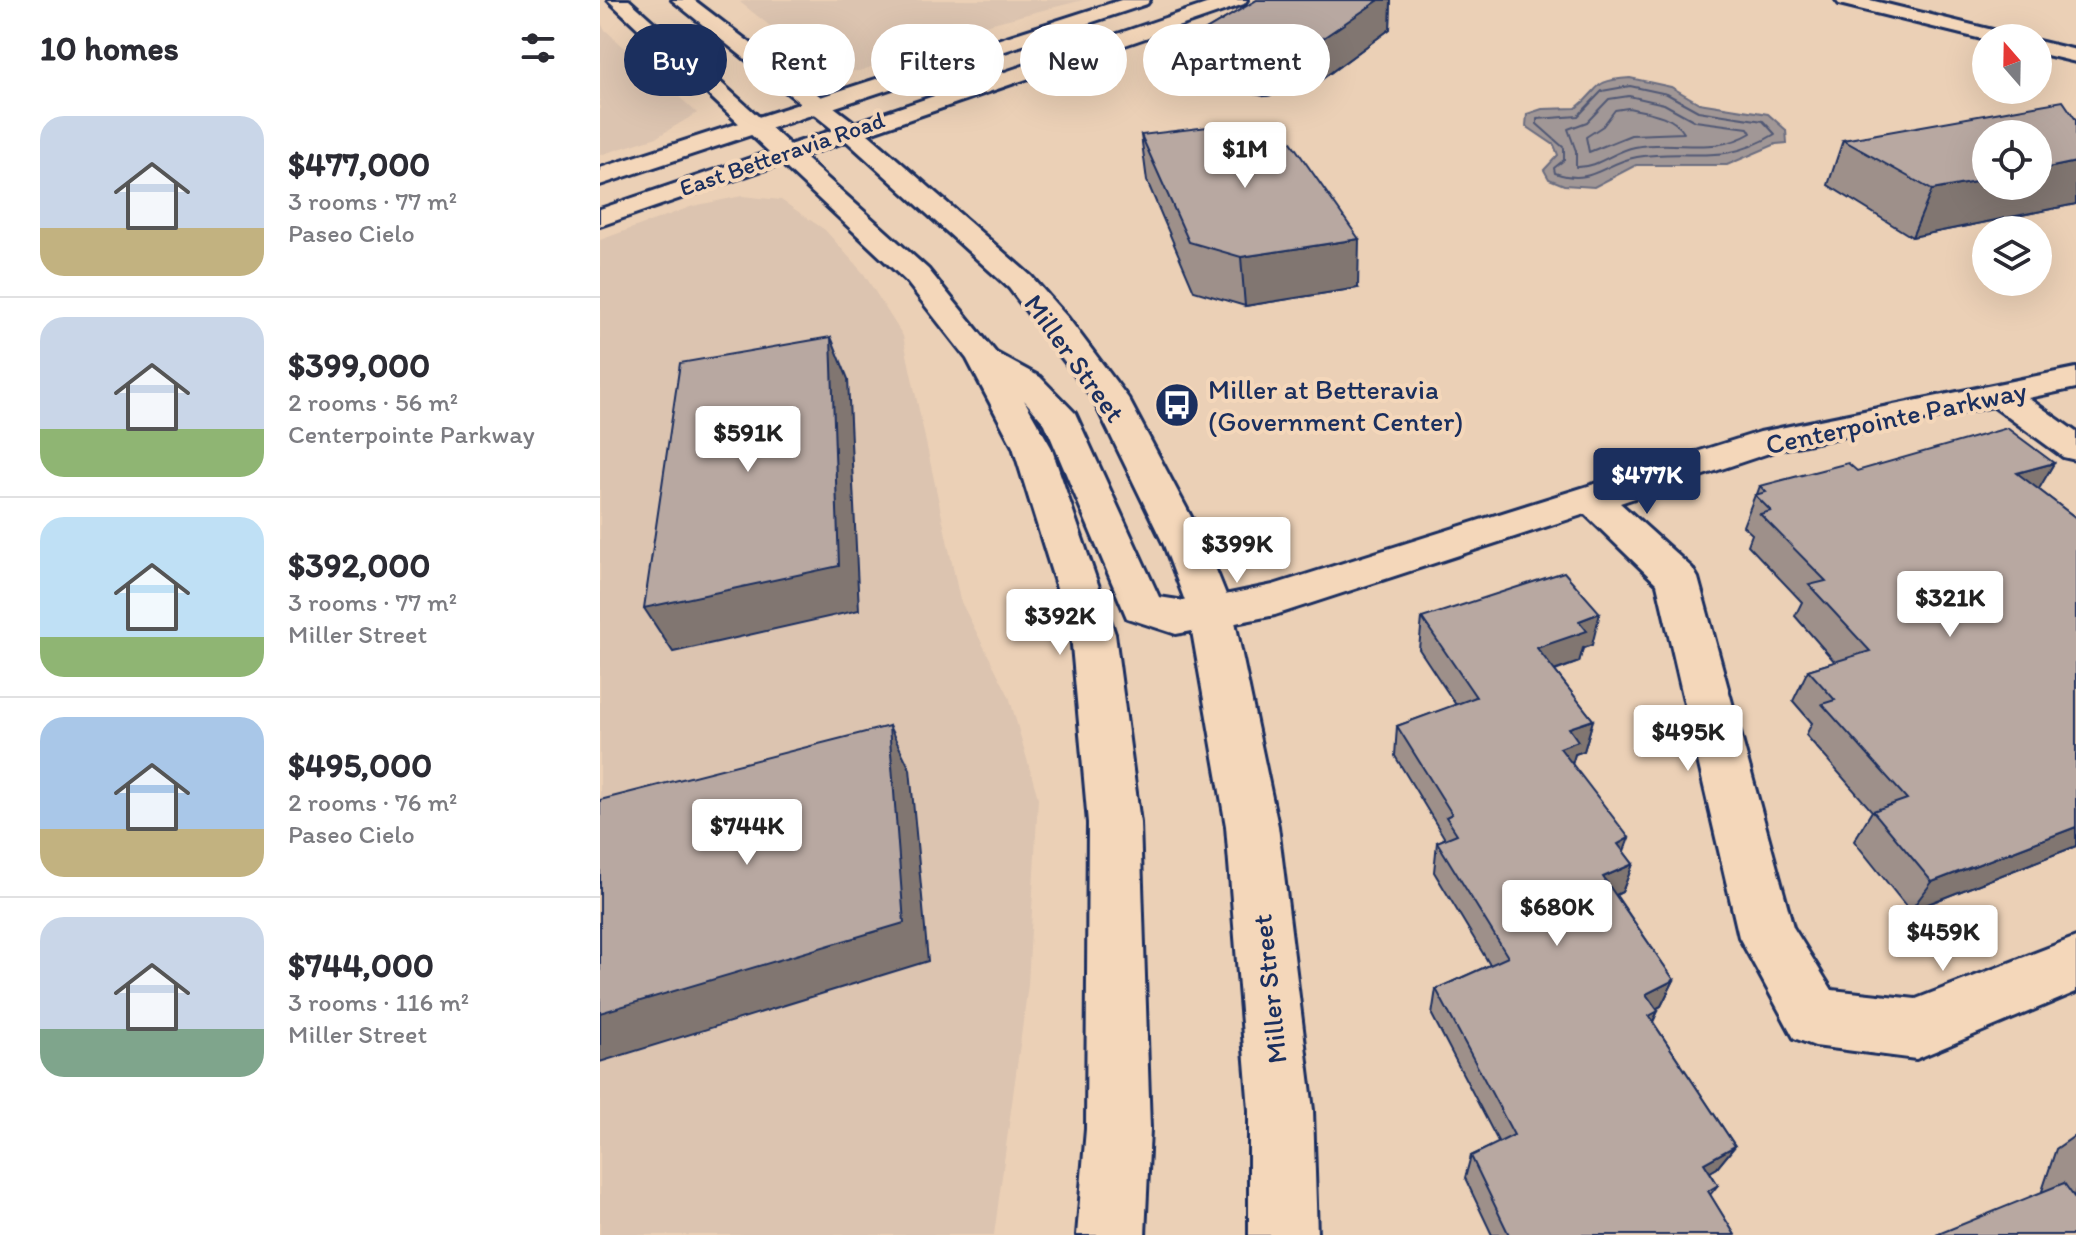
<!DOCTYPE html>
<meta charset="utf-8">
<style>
:root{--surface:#fff;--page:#f7f7f7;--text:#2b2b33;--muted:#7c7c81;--line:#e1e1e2;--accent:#1b2f5e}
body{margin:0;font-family:Itim,sans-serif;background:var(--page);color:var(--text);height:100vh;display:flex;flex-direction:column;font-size:30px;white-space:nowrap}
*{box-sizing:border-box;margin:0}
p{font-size:26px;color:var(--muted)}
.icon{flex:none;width:44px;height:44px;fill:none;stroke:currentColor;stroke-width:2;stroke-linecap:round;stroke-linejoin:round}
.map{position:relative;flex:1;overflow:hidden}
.details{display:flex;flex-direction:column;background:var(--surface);width:600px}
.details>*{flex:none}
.guide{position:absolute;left:24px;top:24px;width:760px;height:72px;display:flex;gap:16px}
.needle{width:52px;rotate:340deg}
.controls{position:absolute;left:1372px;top:24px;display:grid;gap:16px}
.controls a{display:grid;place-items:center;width:80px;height:80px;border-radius:50%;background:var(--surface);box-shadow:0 8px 32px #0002;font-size:40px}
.price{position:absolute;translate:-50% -68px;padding:0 18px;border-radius:8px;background:#fff;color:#222;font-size:26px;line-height:52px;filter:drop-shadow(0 2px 4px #0008)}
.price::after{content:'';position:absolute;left:50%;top:48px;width:24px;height:18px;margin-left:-12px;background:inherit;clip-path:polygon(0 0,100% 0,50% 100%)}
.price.on{background:var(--accent);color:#fff}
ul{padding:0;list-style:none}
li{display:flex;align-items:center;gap:24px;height:200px;padding:0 40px}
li+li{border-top:2px solid var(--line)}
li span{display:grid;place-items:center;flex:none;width:224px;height:160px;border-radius:24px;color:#555}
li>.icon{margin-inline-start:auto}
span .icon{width:96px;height:96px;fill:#fffc;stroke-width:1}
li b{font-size:34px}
h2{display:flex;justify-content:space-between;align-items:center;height:96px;padding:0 40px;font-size:34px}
.tag{padding:0 28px;border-radius:36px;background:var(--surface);box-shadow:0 8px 32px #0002;font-size:28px;line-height:72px}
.tag.on{background:var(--accent);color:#fff}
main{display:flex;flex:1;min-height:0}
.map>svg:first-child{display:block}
.built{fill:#dcc4b0}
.water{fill:#a19796;stroke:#6b6d80;stroke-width:2}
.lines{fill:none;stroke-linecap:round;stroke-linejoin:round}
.shore{stroke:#515974;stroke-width:2}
.street-casing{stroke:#1b2f5e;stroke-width:6}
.secondary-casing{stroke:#1b2f5e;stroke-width:6}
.highway-casing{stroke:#1b2f5e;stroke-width:6}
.street{fill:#f4d7ba;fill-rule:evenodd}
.secondary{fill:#f4d7ba;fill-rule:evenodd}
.highway{fill:#f4d7ba;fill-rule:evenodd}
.wall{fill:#9e908a;stroke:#1b2f5e;stroke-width:2}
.shaded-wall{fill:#817671;stroke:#1b2f5e;stroke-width:2}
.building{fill:#b8a8a1;stroke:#1b2f5e;stroke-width:2}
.labels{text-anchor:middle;stroke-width:8;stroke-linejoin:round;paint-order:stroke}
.far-street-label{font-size:24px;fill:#1b2f5e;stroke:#f4d7ba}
.street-label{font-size:28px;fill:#1b2f5e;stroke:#f4d7ba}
.poi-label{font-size:28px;fill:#1b2f5e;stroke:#f4d7ba;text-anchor:start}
</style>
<main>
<section class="details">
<h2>10 homes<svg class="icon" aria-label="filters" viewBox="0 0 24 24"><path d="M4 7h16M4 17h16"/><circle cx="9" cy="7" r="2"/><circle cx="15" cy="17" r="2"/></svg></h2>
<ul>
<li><span style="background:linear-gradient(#c9d6e8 70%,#c2b280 0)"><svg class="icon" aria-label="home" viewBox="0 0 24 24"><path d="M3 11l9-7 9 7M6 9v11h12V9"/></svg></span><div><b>$477,000</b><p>3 rooms · 77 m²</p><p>Paseo Cielo</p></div></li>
<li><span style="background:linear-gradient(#c9d6e8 70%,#8fb573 0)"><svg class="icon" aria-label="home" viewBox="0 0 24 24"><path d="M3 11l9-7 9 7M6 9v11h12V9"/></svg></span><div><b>$399,000</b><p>2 rooms · 56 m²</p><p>Centerpointe Parkway</p></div></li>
<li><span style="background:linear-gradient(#bfe0f5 75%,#8fb573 0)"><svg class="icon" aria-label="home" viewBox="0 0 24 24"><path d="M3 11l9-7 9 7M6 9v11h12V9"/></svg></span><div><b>$392,000</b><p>3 rooms · 77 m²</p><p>Miller Street</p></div></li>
<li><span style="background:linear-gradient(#a9c7e8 70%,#c2b280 0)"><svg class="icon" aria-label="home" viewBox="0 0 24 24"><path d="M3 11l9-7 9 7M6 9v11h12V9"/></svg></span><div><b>$495,000</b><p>2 rooms · 76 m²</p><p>Paseo Cielo</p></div></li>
<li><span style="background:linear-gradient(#c9d6e8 70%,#7fa58c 0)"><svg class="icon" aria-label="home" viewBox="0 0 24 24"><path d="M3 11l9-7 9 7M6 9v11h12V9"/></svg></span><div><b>$744,000</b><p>3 rooms · 116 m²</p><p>Miller Street</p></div></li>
</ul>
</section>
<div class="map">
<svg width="1476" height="1235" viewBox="0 0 1476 1235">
<rect width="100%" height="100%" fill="#ebd0b6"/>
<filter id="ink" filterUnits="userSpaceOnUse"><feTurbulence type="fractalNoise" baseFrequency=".0125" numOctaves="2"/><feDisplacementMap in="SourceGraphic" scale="16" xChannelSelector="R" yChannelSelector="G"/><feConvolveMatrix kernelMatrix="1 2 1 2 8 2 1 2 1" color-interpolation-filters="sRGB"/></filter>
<g filter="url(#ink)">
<!-- built -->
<g class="built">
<path d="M151,0H483L373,28L329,48L259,71L220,72L208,68L191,54L190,42L140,2Z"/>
<path d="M0,21L4,29L97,113L57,137L0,155Z"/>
<path d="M142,196L181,200L225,230L264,274L303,336L360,600L409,696L438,798L428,985L394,1235H0V240L93,206Z"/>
</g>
<!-- water -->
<path class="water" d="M1030,78L1071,87L1099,103L1168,114L1186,130L1187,143L1176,144L1127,165H1036L994,187L964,185L949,179L944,170L958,155L954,145L926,126L927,114L942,109L976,108C1003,88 989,81 1030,78Z"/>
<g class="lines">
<!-- shore -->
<g class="shore">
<path d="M1030,86L1067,94L1098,111L1163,121L1175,134C1121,167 1092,148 1037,157C1003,163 993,186 955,173L954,168L964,160V148L937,124V119L978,116L1002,91Z"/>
<path d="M1029,96L1064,104L1095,121L1148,128L1151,133C1113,156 1076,139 1035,147C1013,151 999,168 976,167V151L968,129L987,122L1009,99Z"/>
<path d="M1028,108C1047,112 1074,115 1084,133L1031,135L989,152L986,137L1003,126L1015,110Z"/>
</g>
<!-- street casing -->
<g class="street-casing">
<g id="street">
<path d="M1236,0H1270L1409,34L1412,38L1386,40L1239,4Z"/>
<path d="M1438,41L1476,50V62L1438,53Z"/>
<path d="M1476,368V388L1428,398L1476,432V460L1463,457L1393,406L1181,449L1020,503L1092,568L1098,578L1193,927L1232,990L1316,999L1476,937V992L1316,1059L1215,1046L1194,1038L1139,937L1057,584L985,514L675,615L611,628L596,623L589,612L596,601L673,585L1160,432Z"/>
</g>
</g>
<!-- secondary casing -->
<g class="secondary-casing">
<path id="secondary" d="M8,0H29L328,269L396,353L440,377L475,413L559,597L585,601L564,545L493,399L409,288L241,136L72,0H94L259,126L431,276L468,318L528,398L606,545L633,612L678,826L713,1110L717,1235H649V1110L626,826L592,631L576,634L527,618L445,424L424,400L451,447L515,634L540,823L550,1129L545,1235H477L486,1129L488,823L471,634L413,447L367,359L306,281Z"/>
</g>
<!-- highway casing -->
<g class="highway-casing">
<g id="highway">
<path d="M521,0H550L547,4L0,185V168Z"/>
<path d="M618,0H647L644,4L0,226V209Z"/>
</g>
</g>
<!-- street -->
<use href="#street" class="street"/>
<!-- secondary -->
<use href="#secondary" class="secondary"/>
<!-- highway -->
<use href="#highway" class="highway"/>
</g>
<!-- wall -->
<g class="wall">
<path d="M657,0H791L790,29L707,90L664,96L592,81L589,40Z"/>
<path d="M1476,120V204L1312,237L1228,185L1243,140Z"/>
<path d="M541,135L758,288L645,306L594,291L547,181Z"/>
<path d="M1454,463L1438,489L1476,518V846L1310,911L1254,841L1272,811L1206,735L1212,723L1193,701L1208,670L1235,662L1195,616L1202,602L1148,545L1152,534L1143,526L1155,495L1157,494L1160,486L1257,471Z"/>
<path d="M822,618L992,645L983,648L979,662L955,671L993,720L984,751L975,754L972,764L1024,852L1033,864L1022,892L1016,895L1074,980L1061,1006L1056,1009L1058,1011L1053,1022L1135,1146L1117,1168L1110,1172L1118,1185L1110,1195L1135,1235H892L865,1178L871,1156L899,1143L832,1015L836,989L890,965L834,872L837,842L843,840L844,837L795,756L797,726L856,705L819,649Z"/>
<path d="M1476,1135V1235L1442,1191L1456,1149Z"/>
</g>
<!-- shaded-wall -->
<g class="shaded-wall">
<path d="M779,0H791L790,29L707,90L664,96L662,54Z"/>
<path d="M1476,162V204L1312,237L1332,190L1386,180V186H1438V170Z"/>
<path d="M759,239L758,288L645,306L641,257Z"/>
<path d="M231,337L248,379L259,610L73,652L44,608Z"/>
<path d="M1454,463L1436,494L1417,473Z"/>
<path d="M1000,613L992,645L983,648L979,662L931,679L937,648L979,621Z"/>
<path d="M993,720L984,751L975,754L970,772L960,748L969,728Z"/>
<path d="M289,726L310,769L328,961L0,1062V1013Z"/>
<path d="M1476,827V846L1310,911L1332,882Z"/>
<path d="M1029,838L1018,867V844Z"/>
<path d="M1033,864L1022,892L993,906L1003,877Z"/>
<path d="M1074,980L1061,1006L1034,1020L1046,994Z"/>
<path d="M1058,1011L1045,1037L1049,1016Z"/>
<path d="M1135,1146L1117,1168L1088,1185L1104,1163Z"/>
</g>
<!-- building -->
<g class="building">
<path d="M657,0H779L707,49L662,54L589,40Z"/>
<path d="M1463,101L1476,120V162L1438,170V134H1386V180L1332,190L1243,140Z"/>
<path d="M641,123L684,132L759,239L641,257L589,242L541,135Z"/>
<path d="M231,337L239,566L44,608L80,363Z"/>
<path d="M1407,428L1454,463L1417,473L1476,518V827L1332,882L1273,811L1307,799L1222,704L1235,700L1208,670L1270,651L1209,585L1226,581L1160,514L1171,511L1155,495L1166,492L1160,486L1248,463L1257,471Z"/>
<path d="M964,572L1000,613L979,621L987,631L937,648L993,720L969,728L978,741L960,748L1029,838L1018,844L1033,864L1003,877L1074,980L1046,994L1058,1011L1049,1016L1135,1146L1104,1163L1118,1185L1108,1191L1135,1235H909L871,1156L914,1135L836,989L908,957L837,842L857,834L846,817L852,814L797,726L876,697L822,618Z"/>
<path d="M289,726L304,923L0,1013V800Z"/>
<path d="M1464,1183L1474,1197L1476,1189V1235H1336Z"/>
</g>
</g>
<!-- icons -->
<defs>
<g id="bus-disc" transform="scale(2.3)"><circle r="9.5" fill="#1b2f5e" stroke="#f4d7ba"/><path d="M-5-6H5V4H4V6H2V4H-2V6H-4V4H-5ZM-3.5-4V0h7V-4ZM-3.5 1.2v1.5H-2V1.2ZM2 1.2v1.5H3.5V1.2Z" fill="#fff"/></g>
</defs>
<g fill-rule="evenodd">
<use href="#bus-disc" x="577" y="405"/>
</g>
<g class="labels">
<!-- far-street labels -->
<g class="far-street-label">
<text transform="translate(182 154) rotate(-19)" y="8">East Betteravia Road</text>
</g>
<!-- street labels -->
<g class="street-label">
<text transform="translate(475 358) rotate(54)" y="10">Miller Street</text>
<text transform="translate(1296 417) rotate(-12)" y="10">Centerpointe Parkway</text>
<text transform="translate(669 989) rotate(-96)" y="10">Miller Street</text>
</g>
<!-- poi labels -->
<g class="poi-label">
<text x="608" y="399">Miller at Betteravia<tspan x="608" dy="32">(Government Center)</tspan></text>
</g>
</g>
</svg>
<div class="controls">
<a><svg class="needle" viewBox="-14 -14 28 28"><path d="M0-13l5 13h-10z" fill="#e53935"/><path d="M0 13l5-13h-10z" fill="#7c7c81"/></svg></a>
<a><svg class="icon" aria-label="locate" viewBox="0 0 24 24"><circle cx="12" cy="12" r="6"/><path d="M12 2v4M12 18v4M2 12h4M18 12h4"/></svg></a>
<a><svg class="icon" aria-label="layers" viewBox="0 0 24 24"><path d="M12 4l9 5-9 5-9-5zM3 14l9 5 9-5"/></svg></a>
</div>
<b class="price" style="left:645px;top:190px">$1M</b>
<b class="price" style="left:148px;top:474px">$591K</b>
<b class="price on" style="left:1047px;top:516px">$477K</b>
<b class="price" style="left:637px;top:585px">$399K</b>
<b class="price" style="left:1350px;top:639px">$321K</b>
<b class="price" style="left:460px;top:657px">$392K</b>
<b class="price" style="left:1088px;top:773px">$495K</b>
<b class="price" style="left:147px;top:867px">$744K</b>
<b class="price" style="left:957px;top:948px">$680K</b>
<b class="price" style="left:1343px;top:973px">$459K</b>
<div class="guide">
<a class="tag on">Buy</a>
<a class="tag">Rent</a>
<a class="tag">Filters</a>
<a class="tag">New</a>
<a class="tag">Apartment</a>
</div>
</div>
</main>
